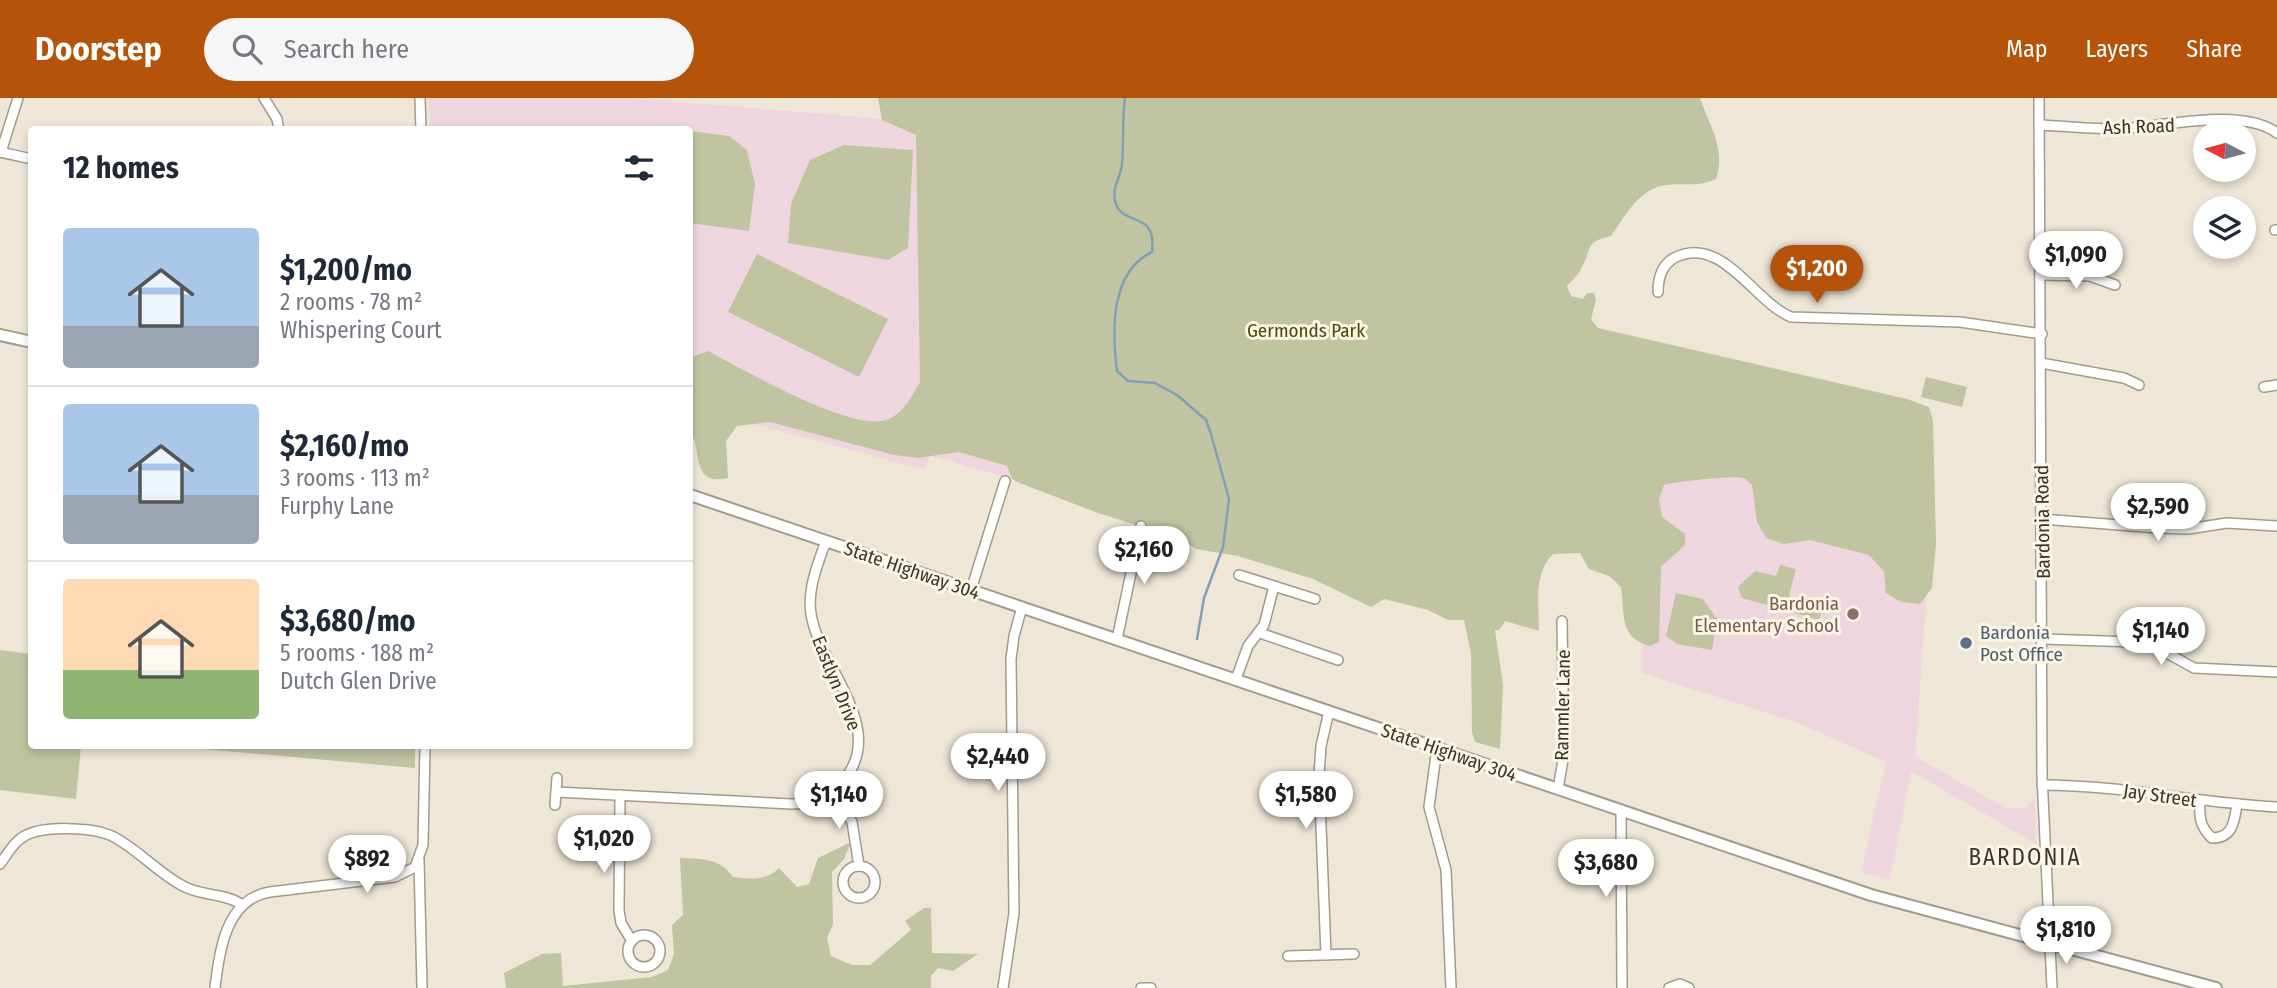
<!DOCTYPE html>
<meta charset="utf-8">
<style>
:root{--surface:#fff;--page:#f6f6f7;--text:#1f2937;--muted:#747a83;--line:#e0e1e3;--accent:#b45309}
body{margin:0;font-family:"Fira Sans Condensed",sans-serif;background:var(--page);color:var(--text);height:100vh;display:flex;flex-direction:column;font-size:26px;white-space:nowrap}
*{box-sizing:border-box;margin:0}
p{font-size:23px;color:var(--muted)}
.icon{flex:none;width:38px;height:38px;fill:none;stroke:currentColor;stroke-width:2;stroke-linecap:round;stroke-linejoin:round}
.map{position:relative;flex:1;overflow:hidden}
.drawer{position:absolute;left:28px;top:28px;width:665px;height:623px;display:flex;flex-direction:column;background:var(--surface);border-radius:7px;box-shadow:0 4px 10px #0003}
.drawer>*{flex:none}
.needle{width:46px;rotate:276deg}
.buttons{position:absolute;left:2193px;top:21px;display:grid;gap:14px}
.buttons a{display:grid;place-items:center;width:63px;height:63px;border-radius:50%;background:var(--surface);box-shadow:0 4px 10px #0003;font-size:35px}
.price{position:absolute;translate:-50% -60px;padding:0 16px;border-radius:24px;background:#fff;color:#222;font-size:23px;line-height:46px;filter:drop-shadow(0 2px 4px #0008)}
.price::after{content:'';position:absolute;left:50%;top:42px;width:21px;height:16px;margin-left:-10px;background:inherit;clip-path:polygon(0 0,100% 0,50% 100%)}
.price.on{background:var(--accent);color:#fff}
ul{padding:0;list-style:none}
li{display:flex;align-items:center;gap:21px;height:175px;padding:0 35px}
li+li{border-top:2px solid var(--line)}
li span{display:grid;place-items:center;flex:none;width:196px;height:140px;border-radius:7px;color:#555}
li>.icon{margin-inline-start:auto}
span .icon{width:84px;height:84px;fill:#fffc;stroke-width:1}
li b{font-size:30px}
h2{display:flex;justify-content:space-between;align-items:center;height:84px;padding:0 35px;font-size:30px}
header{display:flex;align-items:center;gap:42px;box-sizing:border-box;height:98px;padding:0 35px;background:var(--accent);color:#fff}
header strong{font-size:33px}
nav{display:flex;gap:38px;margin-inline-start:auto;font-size:24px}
.search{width:490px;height:63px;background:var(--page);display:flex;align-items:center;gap:18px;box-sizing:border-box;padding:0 24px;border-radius:38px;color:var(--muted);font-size:26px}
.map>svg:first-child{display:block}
.education{fill:#efd6de}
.green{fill:#c1c4a1}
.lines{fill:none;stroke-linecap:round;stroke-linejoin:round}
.stream{stroke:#819fb8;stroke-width:2.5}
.minor-casing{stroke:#a29b8d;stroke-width:12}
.major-casing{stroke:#a29b8d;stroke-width:14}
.minor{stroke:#fff;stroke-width:9}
.major{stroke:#fff;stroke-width:10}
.education-dot{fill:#8d6e63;stroke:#fcf4e4;stroke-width:2.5}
.service-dot{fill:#5c6f8a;stroke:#fcf4e4;stroke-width:2.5}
.labels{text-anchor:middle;stroke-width:6;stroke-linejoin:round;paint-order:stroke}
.street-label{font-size:19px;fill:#393630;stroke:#fcf4e4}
.park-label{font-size:19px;fill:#484a0b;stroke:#fcf4e4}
.education-label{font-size:19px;fill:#785e54;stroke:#fcf4e4;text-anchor:end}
.service-label{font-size:19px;fill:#4e5e75;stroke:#fcf4e4;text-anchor:start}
.quarter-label{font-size:23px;letter-spacing:2px;fill:#393630;stroke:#fcf4e4}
</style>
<header>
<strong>Doorstep</strong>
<div class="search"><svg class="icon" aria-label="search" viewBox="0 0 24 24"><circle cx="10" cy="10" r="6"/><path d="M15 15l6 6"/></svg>Search here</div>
<nav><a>Map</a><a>Layers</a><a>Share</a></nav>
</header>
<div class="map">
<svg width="2277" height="890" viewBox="0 0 2277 890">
<rect width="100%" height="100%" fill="#eee6d7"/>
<!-- education -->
<g class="education">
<path d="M429,0H629L922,24L1019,357L1012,381L929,357L925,372L690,309V32L430,31Z"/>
<path d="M1648,245L1931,436L1915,658L2005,710H2025L2035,700L2036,746L1911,673L1890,782L1861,774L1886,664L1796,624L1642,575Z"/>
</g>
<!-- green -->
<g class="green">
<path d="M878,0H1700C1710,29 1726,51 1716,81C1698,89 1686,85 1667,87C1639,90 1626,117 1611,138C1585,144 1593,148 1582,169C1579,176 1572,183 1567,188L1571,198L1583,201L1587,195H1594L1596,202L1591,221L1598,230L1907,301L1929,309L1933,323L1936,446L1932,490L1920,506L1901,504L1886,495L1884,474L1869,457L1810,442L1784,446L1766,440L1757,424L1752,387C1749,385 1747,381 1743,380C1737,377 1671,384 1664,387L1659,401L1662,419L1685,436V447L1661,469L1659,544L1650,548C1619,540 1625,517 1621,489L1609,478L1589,471L1580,455L1553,456C1533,476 1539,507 1539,533L1505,523L1499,532H1495L1503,587L1500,651L1475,644L1472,634L1471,555L1464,522H1448L1428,512L1384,501L1371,509L1313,481L1238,458L1196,451L1181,441L1098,415L1017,384L1012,381L1007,368L959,354L918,360L894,357L770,324L737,328L726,343L728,380C689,389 703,350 690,333L692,259L708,253C743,271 855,337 889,321C904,314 912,298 920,284L916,37L882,22Z"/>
<path d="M690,33L729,38L747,52L755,86L749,133L690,125Z"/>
<path d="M844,47L913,52L908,150L888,162L788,145L791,106L810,62Z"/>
<path d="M757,156L888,221L859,279L728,214Z"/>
<path d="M1926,279L1967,289L1962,309L1921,299Z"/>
<path d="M1780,467L1796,471L1789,498L1823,509L1819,522L1742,500L1738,489L1755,473L1776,478Z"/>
<path d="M1676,495L1703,501L1717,521L1712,552L1677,546L1666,538Z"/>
<path d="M0,552L31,556L32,648H81L76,701L0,692Z"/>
<path d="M169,648H415V670Z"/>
<path d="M851,744L844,761L832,774L833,826L827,840L831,858L852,867H870L911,832L905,823L924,810H931L932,855L978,856L953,873L938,870L931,878V890H506L504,875L542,856L561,855L563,888L652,879L668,872L674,856L672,827L683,817L680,760C702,761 720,760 733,779C749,781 767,783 779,770L797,789L809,786L818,760Z"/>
</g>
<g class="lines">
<!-- stream -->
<path class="stream" d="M1125,0C1122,22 1124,44 1122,66C1121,80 1112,87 1115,103C1122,131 1157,110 1152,154C1110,174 1112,233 1117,273L1128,283L1155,285L1177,297L1206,322L1211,336L1229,401L1223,449L1204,500L1197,541"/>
<!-- minor casing -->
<g class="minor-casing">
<g id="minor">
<path d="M264,0L277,21L279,32"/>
<path d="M420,0L421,32"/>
<path d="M2039,0L2042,677L2052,890"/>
<path d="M2039,27C2065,28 2091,31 2116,31C2161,30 2239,8 2277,35"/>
<path d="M0,54L32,61"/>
<path d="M1,54L18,0"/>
<path d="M2275,132H2277"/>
<path d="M2042,177L2090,178L2115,187"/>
<path d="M1658,194C1658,180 1662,167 1674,160C1721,135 1754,204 1791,219L1960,224L2042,236"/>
<path d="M2041,265L2124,280L2139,287"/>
<path d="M2264,289L2277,287"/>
<path d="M2042,421L2158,430L2188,431L2227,425L2277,428"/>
<path d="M1239,477L1274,488"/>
<path d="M971,492L1005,383"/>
<path d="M1260,535L1338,562"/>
<path d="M1117,541L1141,428"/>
<path d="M2043,541L2135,544L2156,549L2194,570L2277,574"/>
<path d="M1236,581L1248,548L1264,527L1274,488L1315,501"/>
<path d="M1437,650L1429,709L1446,772L1451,890"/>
<path d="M2042,687C2121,687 2198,705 2277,709"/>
<path d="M1558,691L1564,656L1562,523"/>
<path d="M556,694L792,706C813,706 831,699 844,682C888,629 819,569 811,516C807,492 818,465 826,443"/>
<path d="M833,694L852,724L859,768"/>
<path d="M620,697L619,812L621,825L632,843"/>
<path d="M2200,703C2199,719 2200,729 2212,740C2233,740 2234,724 2237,707"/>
<path d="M555,707L557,680"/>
<path d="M1621,712L1622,890"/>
<path d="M419,762L422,889"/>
<path d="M0,766C6,758 12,747 20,741C39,726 94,729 114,739C140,753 159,776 185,789C203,798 224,795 241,806"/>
<circle cx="859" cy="784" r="16"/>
<circle cx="644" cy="853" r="16"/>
<path d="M1326,857L1319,677L1321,648L1329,613"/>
<path d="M1288,858L1354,856"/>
<path d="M215,890C219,853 226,801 270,794L395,779L415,769L423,747L425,648"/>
<path d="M1003,890L1014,815L1011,561L1014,538L1022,509"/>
<path d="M1141,890H1151"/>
<path d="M1669,890L1680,886L1689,890"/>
</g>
</g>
<!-- major casing -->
<g class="major-casing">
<g id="major">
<path d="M0,237L32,244"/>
<path d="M690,397L1871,797L2216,890"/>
</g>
</g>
<!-- minor -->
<use href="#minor" class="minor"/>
<!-- major -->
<use href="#major" class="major"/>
</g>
<!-- markers -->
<circle class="education-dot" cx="1853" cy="516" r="7"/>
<circle class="service-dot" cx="1966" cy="545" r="7"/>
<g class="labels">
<!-- street labels -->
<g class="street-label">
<text transform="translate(2139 28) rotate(-2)" y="7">Ash Road</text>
<text transform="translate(2042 424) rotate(-91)" y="7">Bardonia Road</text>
<text transform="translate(912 472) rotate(19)" y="7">State Highway 304</text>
<text transform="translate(837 585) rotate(68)" y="7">Eastlyn Drive</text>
<text transform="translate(1562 607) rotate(-89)" y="7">Rammler Lane</text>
<text transform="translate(1449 654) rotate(19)" y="7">State Highway 304</text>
<text transform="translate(2160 697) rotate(8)" y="7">Jay Street</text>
</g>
<!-- park labels -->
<g class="park-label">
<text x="1306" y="239">Germonds Park</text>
</g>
<!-- education labels -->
<g class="education-label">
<text x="1839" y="512">Bardonia<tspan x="1839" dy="22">Elementary School</tspan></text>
</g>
<!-- service labels -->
<g class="service-label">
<text x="1980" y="541">Bardonia<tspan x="1980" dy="22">Post Office</tspan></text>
</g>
<!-- quarter labels -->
<g class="quarter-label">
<text x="2025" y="767">BARDONIA</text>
</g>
</g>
</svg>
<div class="buttons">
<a><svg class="needle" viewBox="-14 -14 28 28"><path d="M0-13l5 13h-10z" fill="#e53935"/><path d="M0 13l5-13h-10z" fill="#747a83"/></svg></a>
<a><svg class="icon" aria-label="layers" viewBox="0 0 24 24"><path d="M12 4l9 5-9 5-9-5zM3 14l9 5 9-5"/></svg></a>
</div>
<b class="price" style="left:2076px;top:193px">$1,090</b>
<b class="price on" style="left:1817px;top:207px">$1,200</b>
<b class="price" style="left:2158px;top:445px">$2,590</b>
<b class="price" style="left:1144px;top:488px">$2,160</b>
<b class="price" style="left:2161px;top:569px">$1,140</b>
<b class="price" style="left:998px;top:695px">$2,440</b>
<b class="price" style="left:839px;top:733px">$1,140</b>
<b class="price" style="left:1306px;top:733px">$1,580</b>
<b class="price" style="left:604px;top:777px">$1,020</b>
<b class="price" style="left:367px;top:797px">$892</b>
<b class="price" style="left:1606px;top:801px">$3,680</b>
<b class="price" style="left:2066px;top:868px">$1,810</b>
<section class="drawer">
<h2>12 homes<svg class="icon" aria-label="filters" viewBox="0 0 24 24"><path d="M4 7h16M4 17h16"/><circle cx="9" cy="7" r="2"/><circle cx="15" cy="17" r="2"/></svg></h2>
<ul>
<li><span style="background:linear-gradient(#a9c7e8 70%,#9aa5b1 0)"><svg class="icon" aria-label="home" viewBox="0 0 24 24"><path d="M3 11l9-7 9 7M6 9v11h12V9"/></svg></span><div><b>$1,200/mo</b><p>2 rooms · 78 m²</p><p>Whispering Court</p></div></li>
<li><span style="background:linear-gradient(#a9c7e8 65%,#9aa5b1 0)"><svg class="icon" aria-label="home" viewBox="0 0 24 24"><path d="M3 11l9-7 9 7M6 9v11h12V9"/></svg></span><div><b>$2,160/mo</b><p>3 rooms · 113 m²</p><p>Furphy Lane</p></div></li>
<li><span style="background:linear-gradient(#ffd9b3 65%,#8fb573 0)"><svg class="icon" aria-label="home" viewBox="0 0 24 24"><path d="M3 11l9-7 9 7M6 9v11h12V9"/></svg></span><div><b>$3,680/mo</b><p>5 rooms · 188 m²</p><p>Dutch Glen Drive</p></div></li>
</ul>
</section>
</div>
